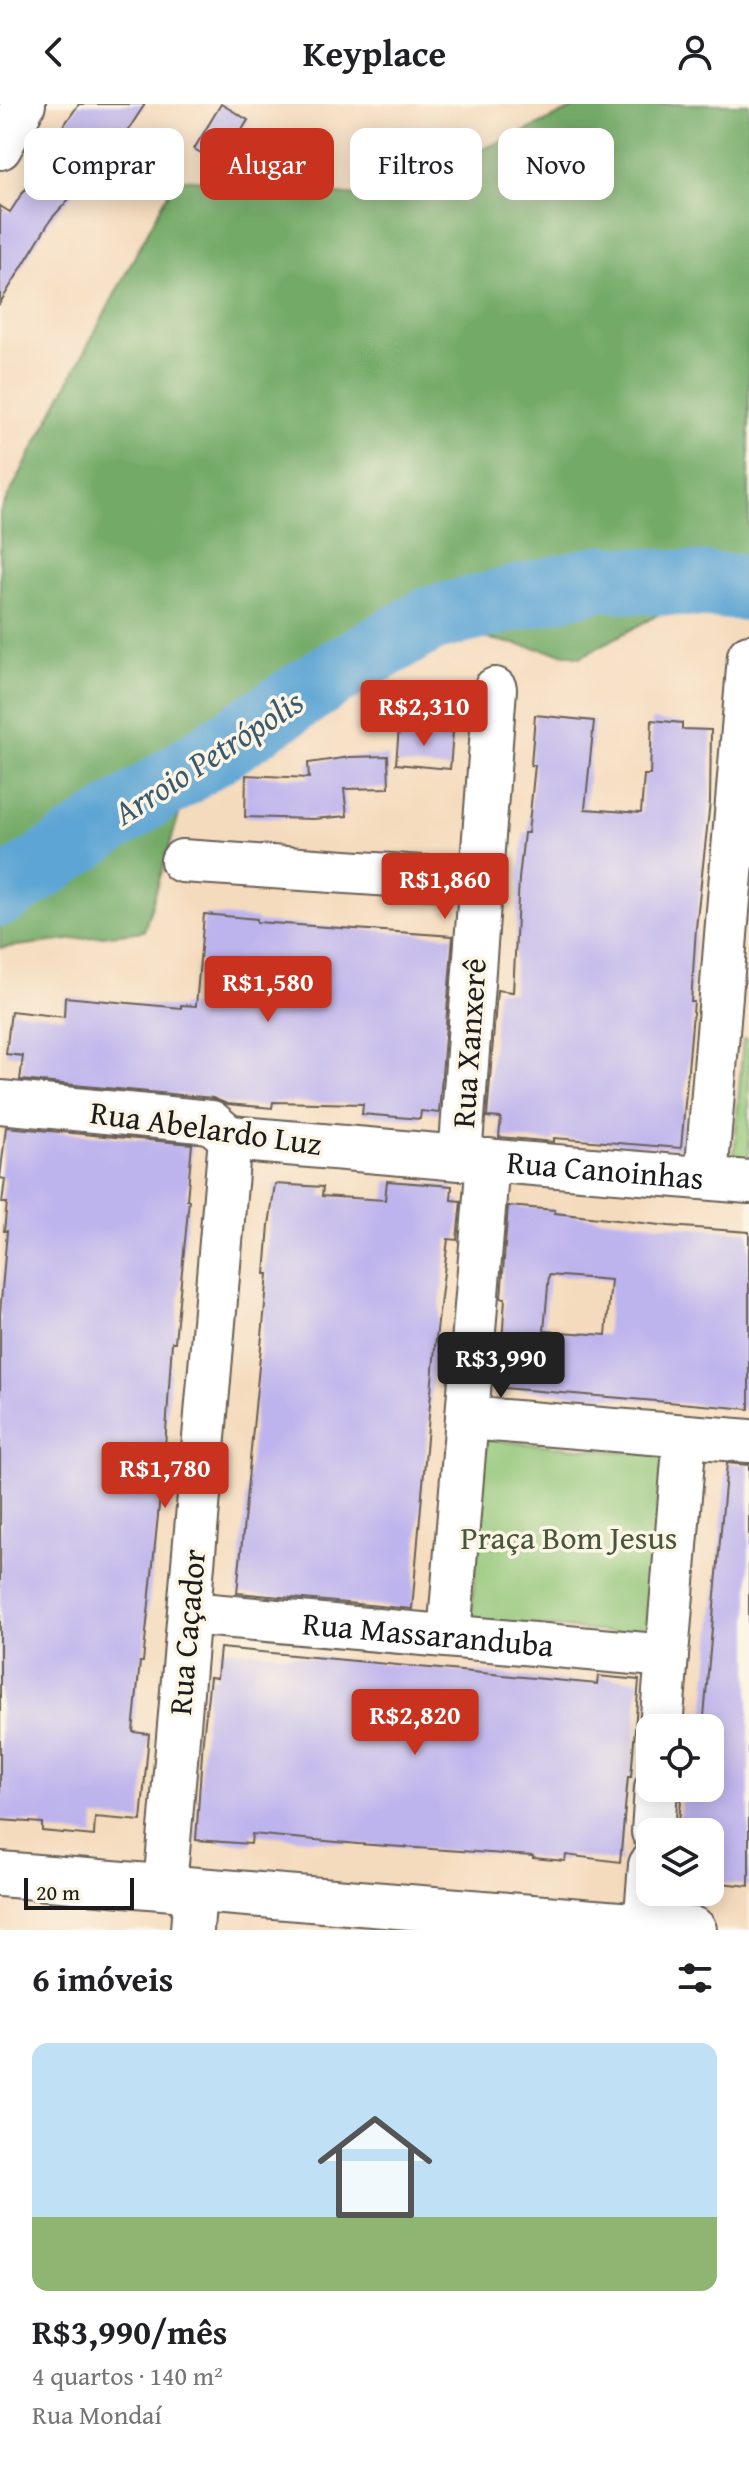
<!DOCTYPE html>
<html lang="pt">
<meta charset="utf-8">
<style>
:root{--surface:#fff;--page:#f6f6f6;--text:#202124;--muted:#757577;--accent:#c8321e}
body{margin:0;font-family:"Gentium Book Plus",serif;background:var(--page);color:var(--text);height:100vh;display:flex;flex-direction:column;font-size:30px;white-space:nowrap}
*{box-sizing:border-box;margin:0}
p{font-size:26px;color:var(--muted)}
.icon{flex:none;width:44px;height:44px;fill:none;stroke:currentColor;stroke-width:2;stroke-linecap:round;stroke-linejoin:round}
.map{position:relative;height:1826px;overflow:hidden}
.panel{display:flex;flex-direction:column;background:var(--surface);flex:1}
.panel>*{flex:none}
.guide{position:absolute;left:24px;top:24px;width:702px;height:72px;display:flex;gap:16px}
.fabs{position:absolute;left:636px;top:1610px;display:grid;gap:16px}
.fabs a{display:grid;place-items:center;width:88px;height:88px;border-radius:16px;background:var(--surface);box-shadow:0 4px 20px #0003;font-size:40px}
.scale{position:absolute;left:24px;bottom:20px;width:110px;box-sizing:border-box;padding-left:8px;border:4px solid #1c1c1c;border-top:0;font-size:22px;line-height:28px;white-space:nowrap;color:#1c1c1c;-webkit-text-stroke:6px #fcf5e5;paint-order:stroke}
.price{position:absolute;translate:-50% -68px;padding:0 18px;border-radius:8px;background:var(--accent);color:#fff;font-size:26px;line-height:52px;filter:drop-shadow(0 2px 4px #0008)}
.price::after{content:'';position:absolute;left:50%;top:48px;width:24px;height:18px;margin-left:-12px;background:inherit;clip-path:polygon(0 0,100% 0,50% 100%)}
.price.current{background:#222;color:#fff}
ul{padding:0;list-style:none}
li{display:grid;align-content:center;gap:16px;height:424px;padding:0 32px}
li span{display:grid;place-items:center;height:248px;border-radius:16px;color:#555}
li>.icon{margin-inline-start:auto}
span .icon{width:144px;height:144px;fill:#fffc;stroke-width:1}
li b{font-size:34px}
h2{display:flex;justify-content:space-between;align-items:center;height:96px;padding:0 32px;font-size:34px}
.pill{padding:0 28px;border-radius:16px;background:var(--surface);box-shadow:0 4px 20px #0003;font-size:28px;line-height:72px}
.pill.current{background:var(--accent);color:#fff}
header{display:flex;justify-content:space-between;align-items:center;height:104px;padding:0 32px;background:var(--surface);font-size:36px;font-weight:600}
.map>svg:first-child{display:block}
.green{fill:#8fc476;stroke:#567049;stroke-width:2}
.forest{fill:#73aa67;stroke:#486342;stroke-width:2}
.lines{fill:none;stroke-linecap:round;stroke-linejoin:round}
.river{stroke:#5da5d4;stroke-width:66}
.building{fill:#beb4ed;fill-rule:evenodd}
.minor-casing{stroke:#685f55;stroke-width:46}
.tertiary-casing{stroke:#685f55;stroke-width:48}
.minor{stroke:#fff;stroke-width:42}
.tertiary{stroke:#fff;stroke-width:44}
.labels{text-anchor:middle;stroke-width:7;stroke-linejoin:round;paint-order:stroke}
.street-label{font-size:32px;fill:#1c1c1c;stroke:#fcf5e5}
.park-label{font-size:32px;fill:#44573c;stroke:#fcf5e5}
.water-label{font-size:34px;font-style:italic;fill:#395a6f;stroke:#fcf5e5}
</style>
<header><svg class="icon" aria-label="back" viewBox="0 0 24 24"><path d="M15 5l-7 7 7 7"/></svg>Keyplace<svg class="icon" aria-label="person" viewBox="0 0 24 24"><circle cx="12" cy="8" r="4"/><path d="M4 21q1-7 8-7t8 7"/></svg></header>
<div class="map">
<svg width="749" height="1826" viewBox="0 0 749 1826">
<rect width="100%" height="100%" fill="#fcf5e5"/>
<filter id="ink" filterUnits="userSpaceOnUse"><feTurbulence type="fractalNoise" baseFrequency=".0125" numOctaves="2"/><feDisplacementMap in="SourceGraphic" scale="16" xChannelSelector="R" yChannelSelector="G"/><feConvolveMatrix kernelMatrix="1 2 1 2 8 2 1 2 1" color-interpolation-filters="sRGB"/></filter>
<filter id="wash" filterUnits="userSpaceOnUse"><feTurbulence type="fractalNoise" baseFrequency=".006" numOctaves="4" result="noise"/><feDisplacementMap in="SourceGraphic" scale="32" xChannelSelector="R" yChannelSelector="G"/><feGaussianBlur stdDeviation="1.8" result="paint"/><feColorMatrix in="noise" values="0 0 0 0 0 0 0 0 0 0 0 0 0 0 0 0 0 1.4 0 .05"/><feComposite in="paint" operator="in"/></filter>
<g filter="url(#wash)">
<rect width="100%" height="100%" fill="#f5dbbe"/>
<!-- green -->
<g class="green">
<path d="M743,935H749V1056L734,1055Z"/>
<path d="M486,1336L668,1352L653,1532L471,1516Z"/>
</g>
<!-- forest -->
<path class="forest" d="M582,0H749V461L581,553L448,527L184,694L144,827L0,844V408L176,74L368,93L526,27Z"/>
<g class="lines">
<!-- river -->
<path class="river" d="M0,790L330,572L431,515L600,474L749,484"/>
</g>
<g id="blocks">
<!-- building -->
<g class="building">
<path d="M79,0H145L100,69L95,66L51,115L0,199V102L10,108L55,39L52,38Z"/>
<path d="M221,0L248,16L221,60L194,45Z"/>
<path d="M535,611L594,617L585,705L641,709L644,671H650L652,616L682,619V625L711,626L710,698L696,824L691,898H694L681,1044L554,1034V1038L499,1033L501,1014L487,1013L497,886L513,888L519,775L524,729H528L535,661H531Z"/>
<path d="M399,623L453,628L450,665L396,660Z"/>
<path d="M388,652L389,684L344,685L347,712L313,715L245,713L246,671L309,674L308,659L350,653Z"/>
<path d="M204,810L257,815V818L453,832L439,1009L421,1007L420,1015L362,1010L363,1000L273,998L272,1004L227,1000L213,994L20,976L23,952L6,950L11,907L64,913L65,893L181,904V901L196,902Z"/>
<path d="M6,1023L192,1040L187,1096H189L175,1238H172L165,1343L143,1558H140L133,1628L149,1630L141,1717L95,1713L94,1732L42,1727V1719L0,1716V1210L7,1127H4L7,1099H2L5,1075L0,1074Z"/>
<path d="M387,1077L452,1082L451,1096L461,1097L457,1136L448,1135L435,1243L412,1505L237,1489L268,1170H265L269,1121L275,1080L323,1083L322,1092L385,1096Z"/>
<path d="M508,1102L555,1106V1109L669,1122L749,1128V1305L504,1284L507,1239H502L505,1194H501ZM549,1171L611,1176L606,1231L544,1227Z"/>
<path d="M727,1359L749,1361V1782L710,1778V1728H678L682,1686L700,1687L701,1684H710V1624H703Z"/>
<path d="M220,1544L597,1580L598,1572L639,1576L631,1673H628L620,1758L566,1751L565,1757L533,1754V1752L358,1740L252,1730L251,1740L196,1736L203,1635L210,1573L217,1574Z"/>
</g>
</g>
</g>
<g filter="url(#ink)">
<use href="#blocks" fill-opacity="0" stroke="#685f55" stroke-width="2"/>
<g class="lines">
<!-- minor casing -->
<g class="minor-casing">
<g id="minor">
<path d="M0,44L24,0"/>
<path id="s1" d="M495,585L460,1054L749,1078"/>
<path d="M182,757L481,777"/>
<path d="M0,998L211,1018L230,1034L165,1783"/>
<path d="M706,1074L749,552"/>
<path d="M467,1314L749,1337"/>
<path id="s2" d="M189,1509L667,1552"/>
<path d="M449,1532L488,1056"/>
<path d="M661,1624L685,1332"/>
<path d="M653,1728L656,1684"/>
<path d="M645,1822L650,1761"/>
<path d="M192,1826L195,1785"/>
</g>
</g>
<!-- tertiary casing -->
<g class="tertiary-casing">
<g id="tertiary">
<path d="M230,1034L460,1054"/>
<path d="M0,1770L694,1826"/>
</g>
</g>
<!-- minor -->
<use href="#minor" class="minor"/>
<!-- tertiary -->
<use href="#tertiary" class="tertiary"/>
</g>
</g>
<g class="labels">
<!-- street labels -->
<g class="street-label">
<text transform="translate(469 939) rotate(-86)" y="11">Rua Xanxerê</text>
<text transform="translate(206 1024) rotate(8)" y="11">Rua Abelardo Luz</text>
<text dy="11" stroke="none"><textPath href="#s1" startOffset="616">Rua Canoinhas</textPath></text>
<text transform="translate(187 1528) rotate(-85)" y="11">Rua Caçador</text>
<text dy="11" stroke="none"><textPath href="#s2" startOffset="240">Rua Massaranduba</textPath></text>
</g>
<!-- park labels -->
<g class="park-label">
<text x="569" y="1445">Praça Bom Jesus</text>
</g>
<!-- water labels -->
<g class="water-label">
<text transform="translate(208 653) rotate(-33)" y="12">Arroio Petrópolis</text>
</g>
</g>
</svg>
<div class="fabs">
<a><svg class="icon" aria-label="locate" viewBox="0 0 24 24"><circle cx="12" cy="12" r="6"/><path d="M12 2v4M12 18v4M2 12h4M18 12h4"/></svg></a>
<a><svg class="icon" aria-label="layers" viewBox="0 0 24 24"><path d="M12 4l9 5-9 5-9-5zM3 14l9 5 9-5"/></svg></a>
</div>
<div class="scale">20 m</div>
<b class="price" style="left:424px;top:644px">R$2,310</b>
<b class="price" style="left:445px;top:817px">R$1,860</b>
<b class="price" style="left:268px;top:920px">R$1,580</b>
<b class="price current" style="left:501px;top:1296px">R$3,990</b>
<b class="price" style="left:165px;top:1406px">R$1,780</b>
<b class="price" style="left:415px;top:1653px">R$2,820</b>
<div class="guide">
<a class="pill">Comprar</a>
<a class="pill current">Alugar</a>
<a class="pill">Filtros</a>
<a class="pill">Novo</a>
</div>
</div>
<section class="panel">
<h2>6 imóveis<svg class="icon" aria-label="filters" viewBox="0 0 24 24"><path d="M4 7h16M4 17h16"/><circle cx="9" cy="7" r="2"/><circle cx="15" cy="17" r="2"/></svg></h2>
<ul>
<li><span style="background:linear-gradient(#bfe0f5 70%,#8fb573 0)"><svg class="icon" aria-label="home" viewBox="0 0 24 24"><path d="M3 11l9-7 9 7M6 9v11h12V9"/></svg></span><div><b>R$3,990/mês</b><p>4 quartos · 140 m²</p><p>Rua Mondaí</p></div></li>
</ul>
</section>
